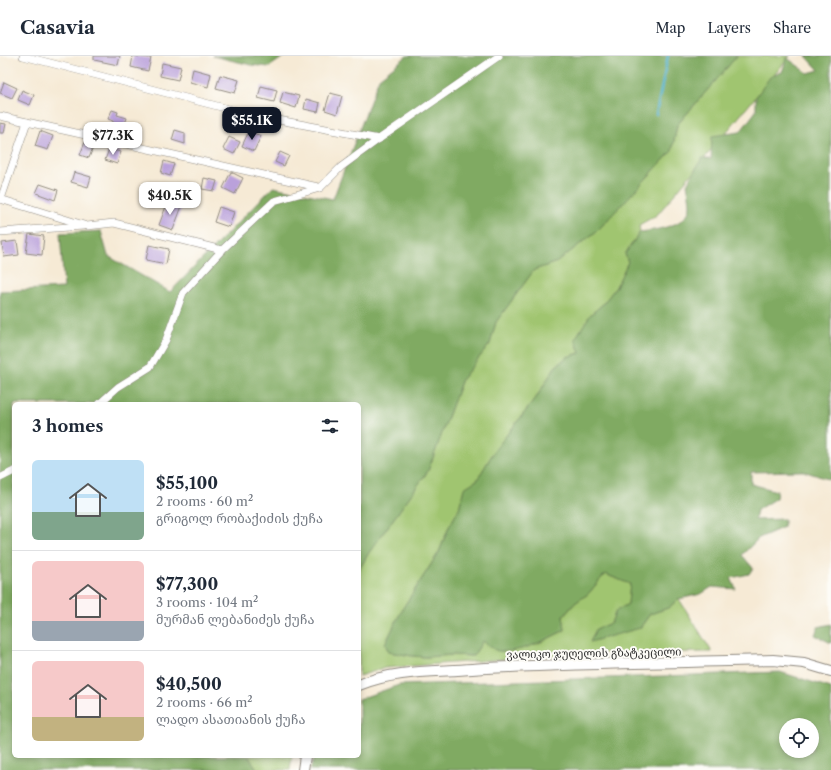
<!DOCTYPE html>
<meta charset="utf-8">
<style>
:root{--surface:#fff;--page:#f6f6f7;--text:#1f2937;--muted:#747a83;--line:#e0e1e3;--accent:#111827}
body{margin:0;font-family:"Libre Caslon Text","Noto Serif Georgian",serif;background:var(--page);color:var(--text);height:100vh;display:flex;flex-direction:column;font-size:15px;white-space:nowrap}
*{box-sizing:border-box;margin:0}
p{font-size:13px;color:var(--muted)}
.icon{flex:none;width:22px;height:22px;fill:none;stroke:currentColor;stroke-width:2;stroke-linecap:round;stroke-linejoin:round}
.map{position:relative;flex:1;overflow:hidden}
.details{position:absolute;left:12px;top:346px;width:349px;height:356px;display:flex;flex-direction:column;background:var(--surface);border-radius:6px;box-shadow:0 2px 6px #0003}
.details>*{flex:none}
.tools{position:absolute;left:779px;top:662px;display:grid;gap:8px}
.tools a{display:grid;place-items:center;width:40px;height:40px;border-radius:50%;background:var(--surface);box-shadow:0 2px 6px #0003;font-size:20px}
.price{position:absolute;translate:-50% -34px;padding:0 9px;border-radius:8px;background:#fff;color:#222;font-size:13px;line-height:26px;filter:drop-shadow(0 1px 2px #0008)}
.price::after{content:'';position:absolute;left:50%;top:24px;width:12px;height:9px;margin-left:-6px;background:inherit;clip-path:polygon(0 0,100% 0,50% 100%)}
.price.current{background:var(--accent);color:#fff}
ul{padding:0;list-style:none}
li{display:flex;align-items:center;gap:12px;height:100px;padding:0 20px}
li+li{border-top:1px solid var(--line)}
li span{display:grid;place-items:center;flex:none;width:112px;height:80px;border-radius:6px;color:#555}
li>.icon{margin-inline-start:auto}
span .icon{width:48px;height:48px;fill:#fffc;stroke-width:1}
li b{font-size:17px}
h2{display:flex;justify-content:space-between;align-items:center;height:48px;padding:0 20px;font-size:17px}
header{display:flex;align-items:center;gap:24px;box-sizing:border-box;height:56px;padding:0 20px;background:var(--surface);border-bottom:1px solid var(--line)}
header strong{font-size:19px}
nav{display:flex;gap:22px;margin-inline-start:auto;font-size:14px}
.map>svg:first-child{display:block}
.green{fill:#a0c570;stroke:#66784e}
.forest{fill:#80aa62;stroke:#566a46;fill-rule:evenodd}
.lines{fill:none;stroke-linecap:round;stroke-linejoin:round}
.stream{stroke:#50b2cf;stroke-width:2.5}
.building{fill:#baa1db}
.street-casing{stroke:#908a80;stroke-width:8}
.secondary-casing{stroke:#908a80;stroke-width:12}
.street{stroke:#fff;stroke-width:7}
.secondary{stroke:#fff;stroke-width:10}
.labels{text-anchor:middle;stroke-width:4;stroke-linejoin:round;paint-order:stroke}
.street-label{font-size:11px;fill:#2b2b2b;stroke:#fdfcf7}
</style>
<header>
<strong>Casavia</strong>
<nav><a>Map</a><a>Layers</a><a>Share</a></nav>
</header>
<div class="map">
<svg width="831" height="714" viewBox="0 0 831 714">
<rect width="100%" height="100%" fill="#fdfcf7"/>
<filter id="ink" filterUnits="userSpaceOnUse"><feTurbulence type="fractalNoise" baseFrequency=".025" numOctaves="2"/><feDisplacementMap in="SourceGraphic" scale="8" xChannelSelector="R" yChannelSelector="G"/><feConvolveMatrix kernelMatrix="1 2 1 2 8 2 1 2 1" color-interpolation-filters="sRGB"/></filter>
<filter id="wash" filterUnits="userSpaceOnUse"><feTurbulence type="fractalNoise" baseFrequency=".012" numOctaves="4" result="noise"/><feDisplacementMap in="SourceGraphic" scale="16" xChannelSelector="R" yChannelSelector="G"/><feGaussianBlur stdDeviation="0.9" result="paint"/><feColorMatrix in="noise" values="0 0 0 0 0 0 0 0 0 0 0 0 0 0 0 0 0 1.4 0 .05"/><feComposite in="paint" operator="in"/></filter>
<g filter="url(#wash)">
<rect width="100%" height="100%" fill="#f6ead5"/>
<!-- green -->
<g class="green">
<path d="M737,0H790L657,159L639,169L640,176L625,198L628,206L616,231L603,248L590,259L580,297L567,301L555,311L536,342L495,394L477,424L464,433L459,453L449,471L439,496L403,552L385,588L389,596L412,600L426,601L452,599L473,600L483,585L514,594L539,587L565,574L563,561L575,547L588,538L605,518L630,528L628,548L616,555L611,567L596,573L640,572L650,558L668,552L679,543L712,596L588,597L385,612L359,620V514L368,498L428,415L462,323L490,288L496,266L534,214L557,206L598,174L672,95L677,69Z"/>
<path d="M248,700H292L290,714H258Z"/>
</g>
<!-- forest -->
<g class="forest">
<path d="M213,0H285L269,11L251,9Z"/>
<path d="M407,0H737L677,69L672,95L598,174L557,206L534,214L496,266L490,288L462,323L428,415L368,498L359,514V348H14V700H248L258,714H0V235L64,232L60,177L101,175L108,200L170,236L273,131L333,143L379,22Z"/>
<path d="M806,0H831V424L803,415L751,416V428L777,435L776,442L757,454L755,464L784,463V471L759,482L742,499L753,512L749,518L731,522L736,533L712,531L701,538L679,543L668,552L650,558L640,572L590,586L596,573L611,567L616,555L628,548L630,528L605,518L588,538L575,547L563,560L565,574C547,583 520,598 499,595C494,595 487,588 483,585L473,600L452,599L426,601L412,600L389,596L385,588L403,552L439,496L449,471L459,453L464,432L477,424L495,394L536,342L555,311L567,301L580,297L575,283L590,259L603,248L616,231L628,206L625,198L640,176C655,174 690,170 690,149C690,142 688,135 687,128L702,102L711,103L712,80L740,76L756,55V41L770,21L782,16L787,2L808,17L819,14Z"/>
<path d="M831,568V587L815,579L818,571Z"/>
<path d="M780,616L831,632V714H310L315,700H359V643L399,629ZM786,669H812V695H786Z"/>
</g>
<g class="lines">
<!-- stream -->
<path class="stream" d="M656,58L668,0"/>
</g>
<g id="blocks">
<!-- building -->
<g class="building">
<path d="M94,0H120L118,9L94,4Z"/>
<path d="M133,0L151,2L148,15L131,11Z"/>
<path d="M162,7L181,11L178,24L160,20Z"/>
<path d="M193,13L211,18L208,31L190,26Z"/>
<path d="M220,19L239,24L235,37L216,32Z"/>
<path d="M4,26L17,32L12,42L0,37Z"/>
<path d="M261,30L277,34L274,46L258,42Z"/>
<path d="M22,34L34,39L30,49L18,44Z"/>
<path d="M283,36L299,40L296,52L280,47Z"/>
<path d="M330,37L342,40L337,58L325,54Z"/>
<path d="M306,43L320,47L318,56L304,53Z"/>
<path d="M112,54L118,56L117,59L127,62L123,73L113,69V65L108,63Z"/>
<path d="M0,67L6,68L4,77H0Z"/>
<path d="M175,74L185,77V88L172,84Z"/>
<path d="M40,75L53,80L48,94L35,90Z"/>
<path d="M249,75L261,80L254,95L242,90Z"/>
<path d="M229,81L240,86L234,98L223,93Z"/>
<path d="M85,86L94,89L89,102L80,99Z"/>
<path d="M109,93L121,96L117,108L105,104Z"/>
<path d="M280,96L289,100L284,110L275,106Z"/>
<path d="M164,105L174,108L170,120L161,117Z"/>
<path d="M74,116L91,121L88,131L71,126Z"/>
<path d="M231,116L243,122L235,138L223,132Z"/>
<path d="M204,122L217,125L214,135L202,133Z"/>
<path d="M40,128L58,134L55,144L36,137Z"/>
<path d="M146,136L157,139L153,152L142,148Z"/>
<path d="M168,145L182,150L173,174L159,169Z"/>
<path d="M219,151L234,156L229,171L214,166Z"/>
<path d="M29,178L44,180L42,199L26,197Z"/>
<path d="M17,185L19,199L4,201L2,187Z"/>
<path d="M149,189L169,193L166,208L146,204Z"/>
</g>
</g>
</g>
<g filter="url(#ink)">
<use href="#blocks" fill-opacity="0" stroke="#908a80" stroke-width="1"/>
<g class="lines">
<!-- street casing -->
<g class="street-casing">
<g id="street">
<path d="M23,0L252,59L379,83"/>
<path d="M0,60L318,131"/>
<path d="M0,143L87,170L114,167L222,194"/>
<path d="M1,143L27,66"/>
<path d="M0,176L83,170"/>
<path d="M99,348L118,331L150,311L166,284L183,237L222,194L274,145L320,132L341,111L379,83L499,0"/>
<path d="M0,422L14,415"/>
</g>
</g>
<!-- secondary casing -->
<g class="secondary-casing">
<g id="secondary">
<path d="M359,629C394,614 435,616 472,613C572,607 673,607 773,604L804,607L831,615"/>
<path d="M303,714L305,700"/>
</g>
</g>
<!-- street -->
<use href="#street" class="street"/>
<!-- secondary -->
<use href="#secondary" class="secondary"/>
</g>
</g>
<g class="labels">
<!-- street labels -->
<g class="street-label">
<text transform="translate(594 597) rotate(-1)" y="4">ვალიკო ჯუღელის გზატკეცილი</text>
</g>
</g>
</svg>
<div class="tools">
<a><svg class="icon" aria-label="locate" viewBox="0 0 24 24"><circle cx="12" cy="12" r="6"/><path d="M12 2v4M12 18v4M2 12h4M18 12h4"/></svg></a>
</div>
<b class="price current" style="left:252px;top:85px">$55.1K</b>
<b class="price" style="left:113px;top:100px">$77.3K</b>
<b class="price" style="left:170px;top:160px">$40.5K</b>
<section class="details">
<h2>3 homes<svg class="icon" aria-label="filters" viewBox="0 0 24 24"><path d="M4 7h16M4 17h16"/><circle cx="9" cy="7" r="2"/><circle cx="15" cy="17" r="2"/></svg></h2>
<ul>
<li><span style="background:linear-gradient(#bfe0f5 65%,#7fa58c 0)"><svg class="icon" aria-label="home" viewBox="0 0 24 24"><path d="M3 11l9-7 9 7M6 9v11h12V9"/></svg></span><div><b>$55,100</b><p>2 rooms · 60 m²</p><p>გრიგოლ რობაქიძის ქუჩა</p></div></li>
<li><span style="background:linear-gradient(#f6c9c9 75%,#9aa5b1 0)"><svg class="icon" aria-label="home" viewBox="0 0 24 24"><path d="M3 11l9-7 9 7M6 9v11h12V9"/></svg></span><div><b>$77,300</b><p>3 rooms · 104 m²</p><p>მურმან ლებანიძეს ქუჩა</p></div></li>
<li><span style="background:linear-gradient(#f6c9c9 70%,#c2b280 0)"><svg class="icon" aria-label="home" viewBox="0 0 24 24"><path d="M3 11l9-7 9 7M6 9v11h12V9"/></svg></span><div><b>$40,500</b><p>2 rooms · 66 m²</p><p>ლადო ასათიანის ქუჩა</p></div></li>
</ul>
</section>
</div>
